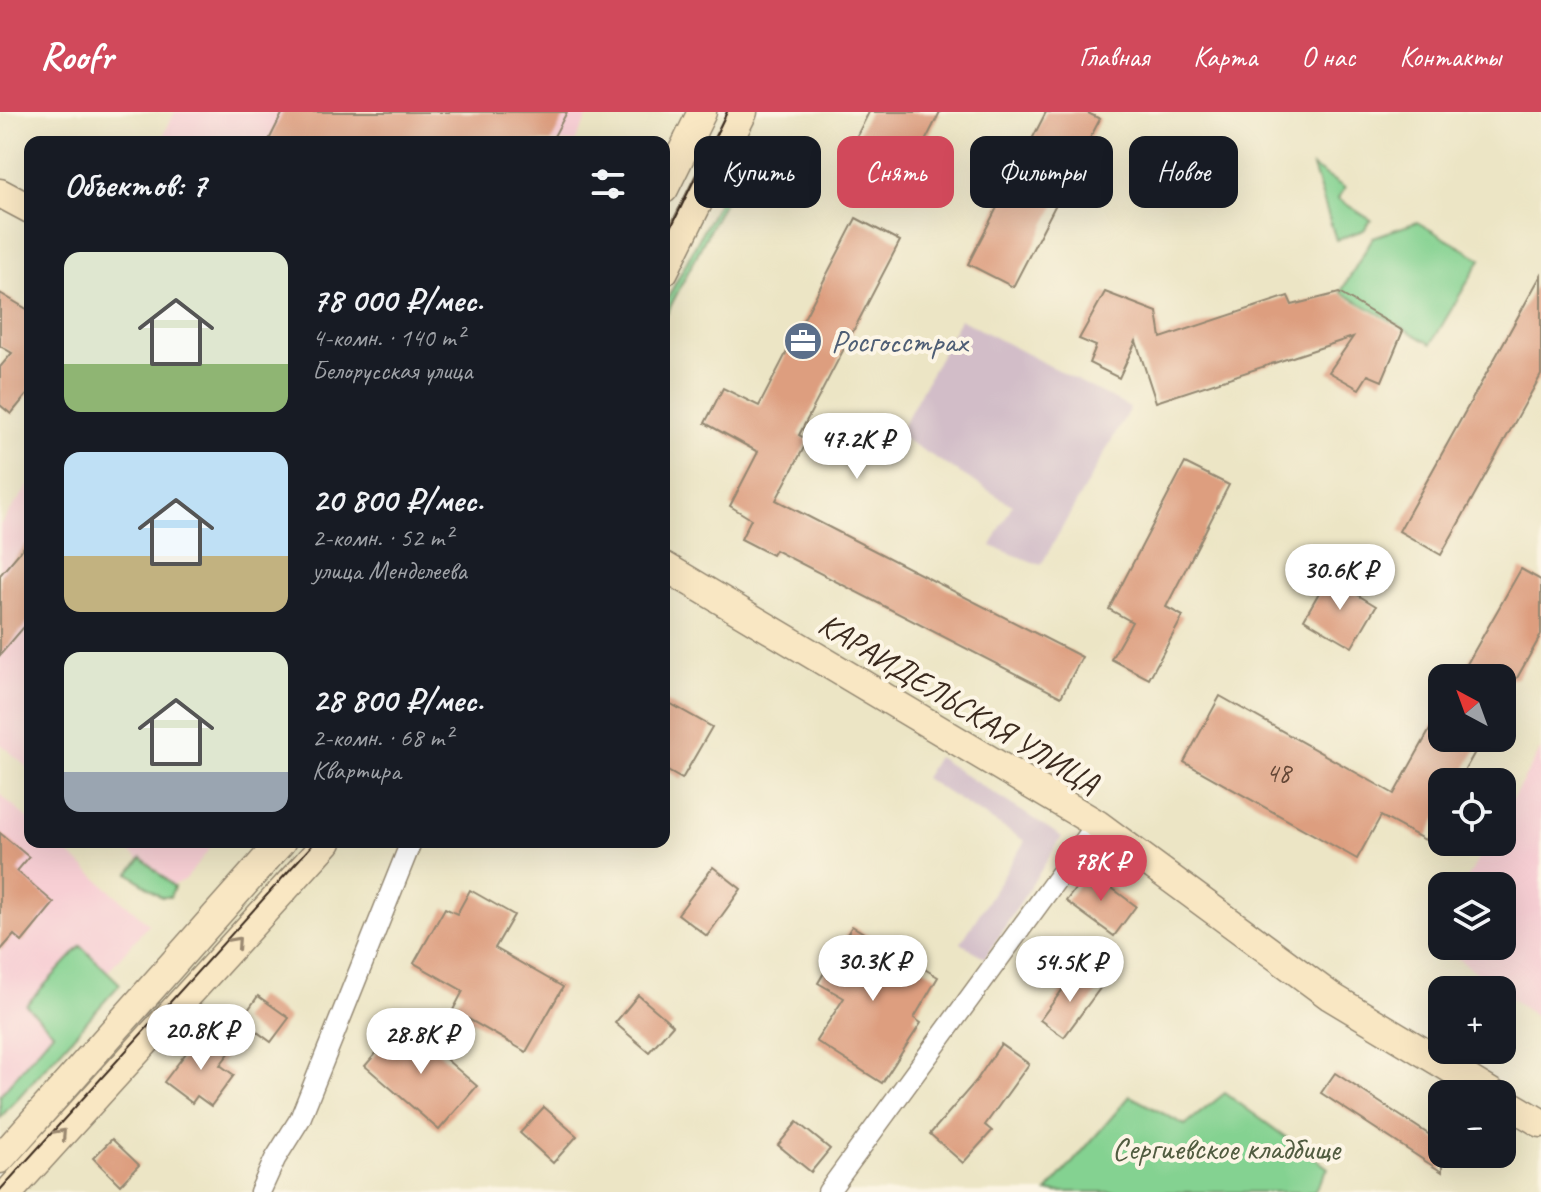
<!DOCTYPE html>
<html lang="ru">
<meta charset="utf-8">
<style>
:root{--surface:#171b24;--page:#242831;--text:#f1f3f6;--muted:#9ea1a6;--accent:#d1495b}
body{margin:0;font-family:Caveat,sans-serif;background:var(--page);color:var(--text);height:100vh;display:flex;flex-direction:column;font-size:30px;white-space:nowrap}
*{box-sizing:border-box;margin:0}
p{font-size:26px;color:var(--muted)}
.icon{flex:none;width:44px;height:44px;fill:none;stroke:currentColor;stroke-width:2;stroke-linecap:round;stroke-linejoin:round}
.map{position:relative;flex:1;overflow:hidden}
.panel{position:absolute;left:24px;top:24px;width:646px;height:712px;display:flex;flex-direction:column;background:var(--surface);border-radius:16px;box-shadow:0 8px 32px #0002}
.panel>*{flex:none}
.guide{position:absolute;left:694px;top:24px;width:726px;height:72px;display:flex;gap:16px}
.needle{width:52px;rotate:319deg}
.fabs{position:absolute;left:1428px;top:552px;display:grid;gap:16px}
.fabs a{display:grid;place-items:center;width:88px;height:88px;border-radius:16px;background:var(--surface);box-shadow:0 8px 32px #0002;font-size:40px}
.price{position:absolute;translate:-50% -68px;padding:0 18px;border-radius:28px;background:#fff;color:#222;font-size:26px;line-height:52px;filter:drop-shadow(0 2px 4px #0008)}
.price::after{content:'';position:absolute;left:50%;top:48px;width:24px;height:18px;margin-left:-12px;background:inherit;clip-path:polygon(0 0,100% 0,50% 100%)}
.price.current{background:var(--accent);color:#fff}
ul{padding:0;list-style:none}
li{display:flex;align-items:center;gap:24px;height:200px;padding:0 40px}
li span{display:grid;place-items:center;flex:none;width:224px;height:160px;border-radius:16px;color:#555}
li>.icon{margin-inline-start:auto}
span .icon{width:96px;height:96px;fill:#fffc;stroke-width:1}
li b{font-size:34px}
h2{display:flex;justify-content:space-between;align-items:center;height:96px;padding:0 40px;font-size:34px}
.tag{padding:0 28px;border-radius:16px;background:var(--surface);box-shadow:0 8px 32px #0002;font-size:28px;line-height:72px}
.tag.current{background:var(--accent);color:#fff}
header{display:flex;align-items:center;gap:48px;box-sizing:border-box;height:112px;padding:0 40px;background:var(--accent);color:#fff}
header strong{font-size:38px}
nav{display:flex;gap:44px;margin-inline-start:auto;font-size:28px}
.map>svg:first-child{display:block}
.built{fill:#f7cfd4}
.industrial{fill:#d2bdc8}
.green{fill:#84d291;stroke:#607e58;stroke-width:2}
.building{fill:#dd9e7f}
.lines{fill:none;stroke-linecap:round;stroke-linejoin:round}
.street-casing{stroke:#948872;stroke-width:23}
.secondary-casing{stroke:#948872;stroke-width:31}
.street{stroke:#fff;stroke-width:20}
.secondary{stroke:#f9e7c3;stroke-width:28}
.tram{stroke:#3b2a1e;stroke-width:2}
.oneway{stroke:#9a8870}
.labels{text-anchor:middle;stroke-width:8;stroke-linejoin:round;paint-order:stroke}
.number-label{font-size:28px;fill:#644736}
.service-label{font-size:32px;fill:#4e5e75;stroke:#fcf5e5;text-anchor:start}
.street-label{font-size:32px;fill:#3b2a1e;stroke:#fcf5e5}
.park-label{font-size:32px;fill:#515c40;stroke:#fcf5e5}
</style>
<header>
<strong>Roofr</strong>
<nav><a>Главная</a><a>Карта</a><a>О нас</a><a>Контакты</a></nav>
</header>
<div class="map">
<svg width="1541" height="1080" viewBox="0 0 1541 1080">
<rect width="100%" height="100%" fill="#fcf5e5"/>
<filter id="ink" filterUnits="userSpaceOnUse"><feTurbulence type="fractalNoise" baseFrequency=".0125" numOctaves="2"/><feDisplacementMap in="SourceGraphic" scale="16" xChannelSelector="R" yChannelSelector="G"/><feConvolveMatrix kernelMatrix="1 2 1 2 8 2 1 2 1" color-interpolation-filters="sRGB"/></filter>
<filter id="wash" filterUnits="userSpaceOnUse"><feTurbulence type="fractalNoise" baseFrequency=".006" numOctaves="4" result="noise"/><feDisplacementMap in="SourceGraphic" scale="32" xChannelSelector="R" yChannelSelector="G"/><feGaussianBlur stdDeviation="1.8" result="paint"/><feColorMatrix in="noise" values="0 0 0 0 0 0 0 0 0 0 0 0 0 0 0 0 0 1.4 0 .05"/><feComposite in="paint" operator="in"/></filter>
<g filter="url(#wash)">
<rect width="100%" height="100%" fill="#ece5c5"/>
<!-- built -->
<g class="built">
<path d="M175,0H590L575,30H160Z"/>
<path d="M30,372V658L0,631V413Z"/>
<path d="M1541,637V909L1433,828L1442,811V834H1502V774H1463L1488,730H1502V705Z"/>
<path d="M0,682L30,709V730H55L149,812L0,983Z"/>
<path d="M118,730H215L185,768L171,774Z"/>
</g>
<!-- industrial -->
<g class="industrial">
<path d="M960,207L1130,296L1041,453L991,434L1012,393L898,323Z"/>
<path d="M937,645L1062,725L985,846L961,831L1025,729L924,666Z"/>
</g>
<!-- green -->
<g class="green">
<path d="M1313,55L1345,76L1338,87L1371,108L1364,118L1336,128Z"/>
<path d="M731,66H736L664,207V193Z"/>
<path d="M1417,110L1481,147L1431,232L1341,180L1373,125Z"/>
<path d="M142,746L174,775L170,785H161L129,761Z"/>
<path d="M81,834L120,872L0,1006V983L53,920L26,893Z"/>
<path d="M1225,981L1328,1056L1314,1080H1047L1130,984L1185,1013Z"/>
</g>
<g id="blocks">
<!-- building -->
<g class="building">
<path d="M283,0H567L551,30H268Z"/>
<path d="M869,0H940L899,80L843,51Z"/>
<path d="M1046,0H1086L1100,7L1013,175L968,152Z"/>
<path d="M856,106L900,129L799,323L808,328L776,388L1082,545L1061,585L775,438L772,443L741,427L751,407L730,394L758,340L705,311L723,276L759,294Z"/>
<path d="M1541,163V263L1441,443L1399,419Z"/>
<path d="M1105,180L1157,200L1161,226L1288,184L1292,193L1339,181L1403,219L1382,269L1368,263L1359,277L1329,260L1353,225L1156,290L1136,229L1119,266L1089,251L1096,234L1079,227Z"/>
<path d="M0,181L30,199V279L11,302L0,293V255L12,241L0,234Z"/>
<path d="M1185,351L1229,373L1166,495L1183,504L1149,567L1111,547L1132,510L1109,497Z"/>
<path d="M30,428V508L0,543V463Z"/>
<path d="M1521,457L1541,468V523L1517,566H1459Z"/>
<path d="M1328,465L1376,494L1352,535L1304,507Z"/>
<path d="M1220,584L1394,682L1442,596V626H1483L1458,670H1442V698L1425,728L1381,704L1357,747L1184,650Z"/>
<path d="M664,588L712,615L682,667L664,657Z"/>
<path d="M0,721L29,745L17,759L54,791L22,830L14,823L0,839Z"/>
<path d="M713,755L741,777L707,824L678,802Z"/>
<path d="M1089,759L1136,794L1114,824L1066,789Z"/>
<path d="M470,778L514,803L495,836L563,875L526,940L453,898L463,879L414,851L445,796L457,802Z"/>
<path d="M852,814L938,865L914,906L921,911L882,971L816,929L844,886L818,871Z"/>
<path d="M1077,858L1101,875L1064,925L1040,908Z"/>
<path d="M638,883L673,913L649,940L615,911Z"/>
<path d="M258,884L289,906L271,930L241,908Z"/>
<path d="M403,910L477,974L439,1018L365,954Z"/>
<path d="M202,920L230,940L220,953L234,963L211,994L197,984L192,991L164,970Z"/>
<path d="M1001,932L1029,952L985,1013L992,1019L963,1051L930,1022L976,969Z"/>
<path d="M1335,961L1442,1031V1060L1321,981Z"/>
<path d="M544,995L577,1024L553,1051L520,1021Z"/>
<path d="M797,1010L830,1037L811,1060L778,1033Z"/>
<path d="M112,1027L139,1053L120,1073L93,1046Z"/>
</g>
</g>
</g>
<g filter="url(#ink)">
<use href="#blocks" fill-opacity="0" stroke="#948872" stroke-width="2"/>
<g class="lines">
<!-- street casing -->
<g class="street-casing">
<g id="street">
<path d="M260,1080L275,1047L300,1007L411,730"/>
<path d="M828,1080L1097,712"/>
</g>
</g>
<!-- secondary casing -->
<g class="secondary-casing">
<g id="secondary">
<path d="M664,77L702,0"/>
<path d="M0,81L30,97"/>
<path d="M664,159L743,0"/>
<path d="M664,454L1097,712L1330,884L1493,982"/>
<path d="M1502,988L1541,1011"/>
<path d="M0,1047L281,730"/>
<path d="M9,1080L327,730"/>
</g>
</g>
<!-- street -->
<use href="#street" class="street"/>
<!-- secondary -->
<use href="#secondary" class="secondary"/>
<!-- tram -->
<g class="tram">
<path d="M664,130L727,0"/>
<path d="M0,1078L315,730"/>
</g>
</g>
<!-- one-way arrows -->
<defs><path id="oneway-chevron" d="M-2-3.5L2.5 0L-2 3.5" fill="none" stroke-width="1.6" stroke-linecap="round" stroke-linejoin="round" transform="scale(2)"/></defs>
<g class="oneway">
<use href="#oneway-chevron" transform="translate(236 830) rotate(-48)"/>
<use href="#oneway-chevron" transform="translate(61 1022) rotate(-48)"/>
</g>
</g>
<!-- icons -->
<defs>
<g id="office-disc" transform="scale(2)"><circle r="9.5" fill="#5c6f8a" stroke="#fcf5e5"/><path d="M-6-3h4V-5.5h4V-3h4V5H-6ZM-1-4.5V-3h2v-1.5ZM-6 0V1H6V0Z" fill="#fff"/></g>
</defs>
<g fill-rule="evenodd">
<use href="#office-disc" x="803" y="229"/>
</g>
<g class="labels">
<!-- number labels -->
<g class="number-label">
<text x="1278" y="670">48</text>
</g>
<!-- service labels -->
<g class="service-label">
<text x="831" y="240">Росгосстрах</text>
</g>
<!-- street labels -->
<g class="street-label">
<text transform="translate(959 591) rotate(31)" y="11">КАРАИДЕЛЬСКАЯ УЛИЦА</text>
</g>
<!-- park labels -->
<g class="park-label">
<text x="1226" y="1047">Сергиевское кладбище</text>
</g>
</g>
</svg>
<div class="fabs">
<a><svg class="needle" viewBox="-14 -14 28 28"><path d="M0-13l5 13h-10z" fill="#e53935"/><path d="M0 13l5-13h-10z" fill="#9ea1a6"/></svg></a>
<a><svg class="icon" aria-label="locate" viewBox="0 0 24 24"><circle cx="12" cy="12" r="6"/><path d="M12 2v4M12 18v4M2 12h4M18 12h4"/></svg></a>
<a><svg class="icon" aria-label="layers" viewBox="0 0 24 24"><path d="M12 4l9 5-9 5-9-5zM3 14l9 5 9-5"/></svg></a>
<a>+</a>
<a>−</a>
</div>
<b class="price" style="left:857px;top:369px">47.2K ₽</b>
<b class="price" style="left:1340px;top:500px">30.6K ₽</b>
<b class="price current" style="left:1101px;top:791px">78K ₽</b>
<b class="price" style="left:873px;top:891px">30.3K ₽</b>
<b class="price" style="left:1070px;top:892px">54.5K ₽</b>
<b class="price" style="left:201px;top:960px">20.8K ₽</b>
<b class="price" style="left:421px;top:964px">28.8K ₽</b>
<div class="guide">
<a class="tag">Купить</a>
<a class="tag current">Снять</a>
<a class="tag">Фильтры</a>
<a class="tag">Новое</a>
</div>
<section class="panel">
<h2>Объектов: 7<svg class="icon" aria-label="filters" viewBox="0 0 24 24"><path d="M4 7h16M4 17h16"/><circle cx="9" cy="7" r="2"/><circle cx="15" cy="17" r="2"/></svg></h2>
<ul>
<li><span style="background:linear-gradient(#dfe7d0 70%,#8fb573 0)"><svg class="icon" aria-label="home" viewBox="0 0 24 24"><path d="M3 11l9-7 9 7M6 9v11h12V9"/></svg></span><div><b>78 000 ₽/мес.</b><p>4-комн. · 140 m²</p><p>Белорусская улица</p></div></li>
<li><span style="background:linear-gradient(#bfe0f5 65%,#c2b280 0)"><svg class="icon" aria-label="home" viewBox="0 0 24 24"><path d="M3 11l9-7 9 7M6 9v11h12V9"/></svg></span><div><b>20 800 ₽/мес.</b><p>2-комн. · 52 m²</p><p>улица Менделеева</p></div></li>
<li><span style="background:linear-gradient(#dfe7d0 75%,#9aa5b1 0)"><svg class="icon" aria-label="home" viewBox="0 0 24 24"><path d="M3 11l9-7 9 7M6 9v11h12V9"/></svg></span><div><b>28 800 ₽/мес.</b><p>2-комн. · 68 m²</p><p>Квартира</p></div></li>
</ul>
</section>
</div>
